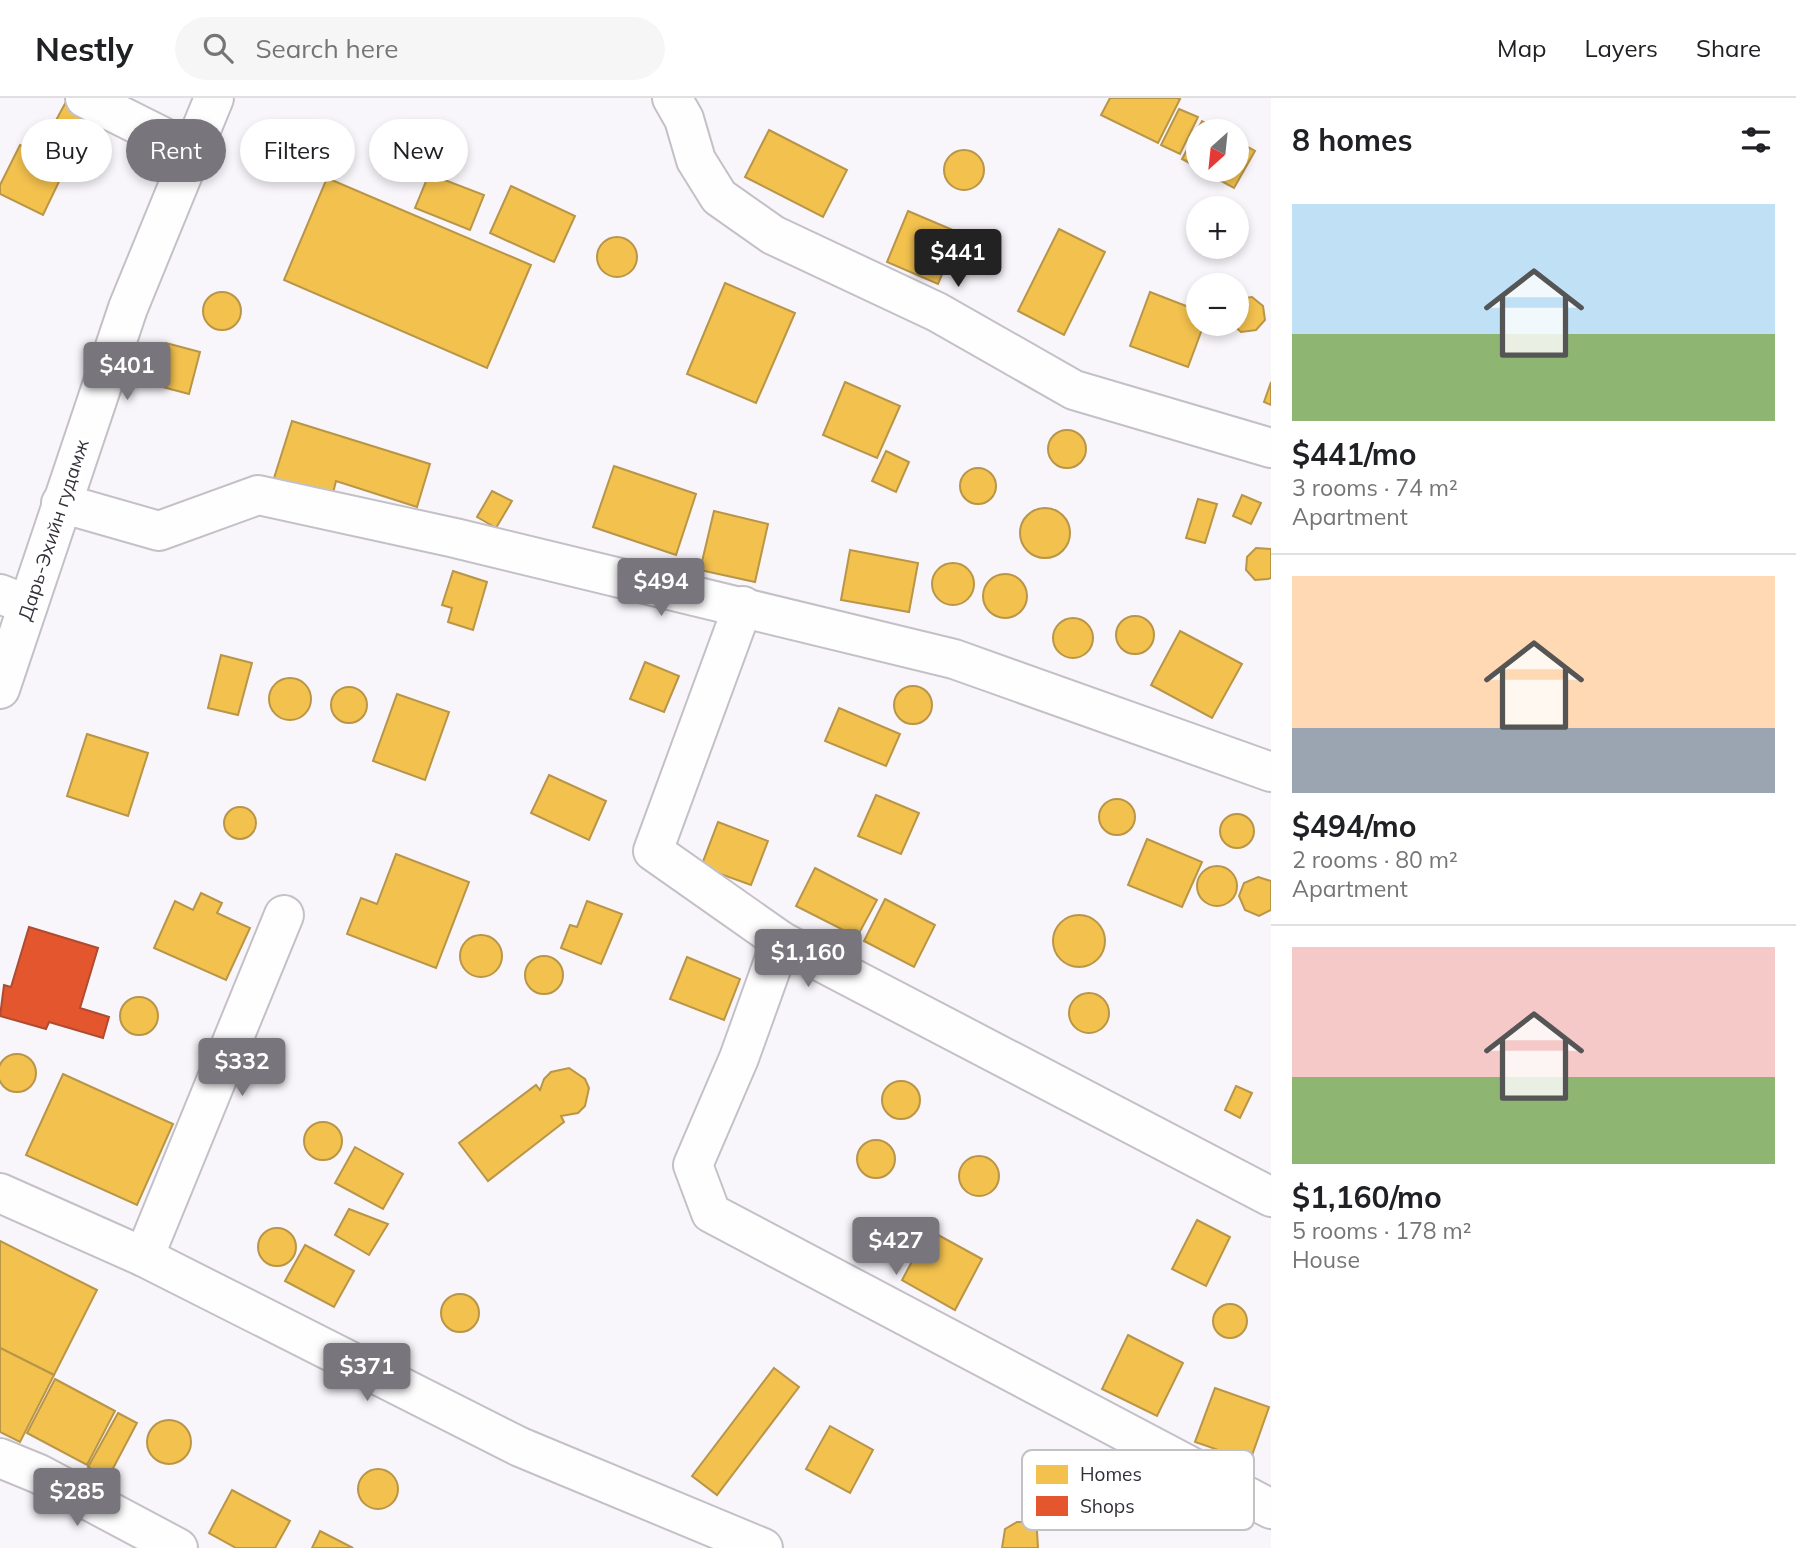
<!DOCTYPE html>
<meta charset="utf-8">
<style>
:root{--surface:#fff;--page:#f6f6f6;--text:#202124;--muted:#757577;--line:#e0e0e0;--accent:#79757d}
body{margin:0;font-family:Mulish,sans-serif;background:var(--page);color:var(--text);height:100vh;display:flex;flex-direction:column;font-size:26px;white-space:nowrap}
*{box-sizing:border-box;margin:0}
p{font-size:23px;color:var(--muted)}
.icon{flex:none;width:38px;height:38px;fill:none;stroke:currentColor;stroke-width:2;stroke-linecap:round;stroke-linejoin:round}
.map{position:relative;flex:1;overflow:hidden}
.details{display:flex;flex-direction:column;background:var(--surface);width:525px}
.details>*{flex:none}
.hud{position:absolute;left:21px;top:21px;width:665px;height:63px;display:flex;gap:14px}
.needle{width:46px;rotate:207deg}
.buttons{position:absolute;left:1186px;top:21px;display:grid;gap:14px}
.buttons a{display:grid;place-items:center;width:63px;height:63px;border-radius:50%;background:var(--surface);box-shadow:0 4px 10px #0003;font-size:35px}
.price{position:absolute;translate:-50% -60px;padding:0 16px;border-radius:7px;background:var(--accent);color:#fff;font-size:23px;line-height:46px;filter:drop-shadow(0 2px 4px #0008)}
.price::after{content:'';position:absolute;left:50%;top:42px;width:21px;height:16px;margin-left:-10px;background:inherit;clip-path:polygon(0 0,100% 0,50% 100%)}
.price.current{background:#222;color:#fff}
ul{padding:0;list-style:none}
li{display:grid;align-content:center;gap:14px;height:371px;padding:0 21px}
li+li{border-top:2px solid var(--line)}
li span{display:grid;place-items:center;height:217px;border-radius:0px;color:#555}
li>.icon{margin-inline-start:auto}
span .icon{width:126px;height:126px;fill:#fffc;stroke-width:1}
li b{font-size:30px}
h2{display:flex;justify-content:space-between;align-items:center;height:84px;padding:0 21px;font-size:30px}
.chip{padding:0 24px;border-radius:32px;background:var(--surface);box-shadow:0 4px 10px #0003;font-size:24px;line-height:63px}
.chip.current{background:var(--accent);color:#fff}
header{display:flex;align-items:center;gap:42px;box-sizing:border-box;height:98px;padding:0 35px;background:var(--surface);border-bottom:2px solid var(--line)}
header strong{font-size:33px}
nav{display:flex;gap:38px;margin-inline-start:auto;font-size:24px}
.search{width:490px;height:63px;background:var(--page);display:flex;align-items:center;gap:18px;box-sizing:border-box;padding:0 24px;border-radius:38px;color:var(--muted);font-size:26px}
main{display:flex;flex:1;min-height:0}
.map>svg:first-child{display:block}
.homes{fill:#f2c14e;stroke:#b99548;stroke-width:2}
.shops{fill:#e4572e;stroke:#af4b31;stroke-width:2}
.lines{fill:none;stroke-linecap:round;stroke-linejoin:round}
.minor-casing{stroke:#c4c0c7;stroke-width:42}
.major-casing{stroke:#c4c0c7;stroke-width:42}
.minor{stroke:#fefefe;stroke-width:38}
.major{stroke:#fefefe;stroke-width:38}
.labels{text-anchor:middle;stroke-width:7;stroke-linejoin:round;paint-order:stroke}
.street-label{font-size:19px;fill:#342f39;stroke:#fff}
.key{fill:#fff;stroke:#c2c1c4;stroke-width:2}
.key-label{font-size:19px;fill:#342f39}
</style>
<header>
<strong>Nestly</strong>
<div class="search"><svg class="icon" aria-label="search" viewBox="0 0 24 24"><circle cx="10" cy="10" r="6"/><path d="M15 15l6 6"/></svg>Search here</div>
<nav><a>Map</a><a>Layers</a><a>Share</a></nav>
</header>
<main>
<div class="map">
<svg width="1271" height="1450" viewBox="0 0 1271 1450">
<rect width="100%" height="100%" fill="#f9f6fb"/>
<!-- homes -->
<g class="homes">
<path d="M68,0L110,17L87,60L47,39Z"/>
<path d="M1110,0H1177L1180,1L1158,45L1101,17Z"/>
<path d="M1179,11L1198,19L1180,56L1161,47Z"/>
<path d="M1202,23L1220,33H1199V70L1182,61Z"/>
<path d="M769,32L847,72L823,119L745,79Z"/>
<path d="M1237,43L1255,53L1234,90L1201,72H1237Z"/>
<path d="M20,47L66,69L43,117L0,96V87Z"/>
<circle cx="964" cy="72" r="20"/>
<path d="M429,76L484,97L470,132L415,110Z"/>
<path d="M327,80L531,167L487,270L284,182Z"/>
<path d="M511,88L575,118L554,164L490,135Z"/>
<path d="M908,113L960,135L938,186L887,164Z"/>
<path d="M1059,131L1105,154L1064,237L1018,213Z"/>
<circle cx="617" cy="159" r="20"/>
<path d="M725,185L795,215L756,305L687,276Z"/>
<circle cx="222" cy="213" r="19"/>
<path d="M1150,194L1199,213V226H1204L1188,269L1130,248Z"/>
<path d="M1252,199L1263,208L1265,222L1256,232L1241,234L1232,226H1237V201Z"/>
<path d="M166,245L200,254L189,296L155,287Z"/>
<path d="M845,284L900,308L877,360L823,337Z"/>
<path d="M1271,284V307L1264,304Z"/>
<path d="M292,323L430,366L417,409L336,383L332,399L274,380Z"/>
<circle cx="1067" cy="351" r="19"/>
<path d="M886,353L909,364L896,394L872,383Z"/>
<path d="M614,368L696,396L676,457L593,429Z"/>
<circle cx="978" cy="388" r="18"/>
<path d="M492,393L512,403L496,430L477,419Z"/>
<path d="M1242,397L1261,405L1251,426L1233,418Z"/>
<path d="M1198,401L1217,406L1205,445L1186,440Z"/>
<circle cx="1045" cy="435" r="25"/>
<path d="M714,413L768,426L755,484L700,472Z"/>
<path d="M1256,450L1271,451V480L1268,481L1255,482L1246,472L1247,459Z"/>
<path d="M850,452L918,465L909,514L841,502Z"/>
<circle cx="953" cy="486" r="21"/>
<path d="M453,473L487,484L473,532L448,524L452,510L442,507Z"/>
<circle cx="1005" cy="498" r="22"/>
<circle cx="1135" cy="537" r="19"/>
<circle cx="1073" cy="540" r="20"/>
<path d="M1180,533L1242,566L1212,620L1151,587Z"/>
<path d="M221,557L252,565L238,617L208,610Z"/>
<path d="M645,564L679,578L664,614L630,601Z"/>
<circle cx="290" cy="601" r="21"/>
<circle cx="913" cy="607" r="19"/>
<circle cx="349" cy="607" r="18"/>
<path d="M397,596L449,614L425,682L373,663Z"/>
<path d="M839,610L900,636L886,668L825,643Z"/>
<path d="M87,636L148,655L128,718L67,698Z"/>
<path d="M549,677L606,703L589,742L531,715Z"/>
<path d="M876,697L919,715L901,756L858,738Z"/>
<circle cx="1117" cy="719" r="18"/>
<circle cx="240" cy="725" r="16"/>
<circle cx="1237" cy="733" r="17"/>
<path d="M718,724L768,743L751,787L701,769Z"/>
<path d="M1147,741L1202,764L1182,809L1128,787Z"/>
<path d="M396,756L469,784L436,870L347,836L361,800L377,806Z"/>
<circle cx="1217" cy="788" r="20"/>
<path d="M815,770L877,802L857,839L796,808Z"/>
<path d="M1258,779L1271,783V812L1259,818L1245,812L1239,798L1244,785Z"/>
<path d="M201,795L222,805L217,815L250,830L226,882L154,850L175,803L193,812Z"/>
<path d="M885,801L935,827L914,869L864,843Z"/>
<path d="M587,803L622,816L601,866L561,850L570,827L577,829Z"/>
<circle cx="1079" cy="843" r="26"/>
<circle cx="481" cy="858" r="21"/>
<circle cx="544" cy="877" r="19"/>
<path d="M687,859L740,881L724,922L670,901Z"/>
<circle cx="1089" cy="915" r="20"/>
<circle cx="139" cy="918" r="19"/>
<circle cx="17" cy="975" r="19"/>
<path d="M569,970L585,981L589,990L585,1008L578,1015L561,1018L564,1024L488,1083L459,1045L536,987L540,992L544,981L551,974Z"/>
<path d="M63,976L173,1026L137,1107L26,1057Z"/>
<circle cx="901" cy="1002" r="19"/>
<path d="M1236,988L1252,995L1240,1020L1225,1012Z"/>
<circle cx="323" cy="1043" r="19"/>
<circle cx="876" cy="1061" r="19"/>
<path d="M355,1049L403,1076L383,1111L335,1085Z"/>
<circle cx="979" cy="1078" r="20"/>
<path d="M349,1111L388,1126L369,1157L335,1137Z"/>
<path d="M1197,1122L1230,1139L1206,1188L1172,1171Z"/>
<circle cx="277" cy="1149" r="19"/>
<path d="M929,1132L982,1161L955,1212L902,1182Z"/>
<path d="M0,1143L97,1192L54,1277L0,1250Z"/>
<path d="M305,1147L354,1173L334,1209L285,1183Z"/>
<circle cx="460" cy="1215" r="19"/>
<circle cx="1230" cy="1223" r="17"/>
<path d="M1128,1237L1183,1265L1157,1318L1102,1291Z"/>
<path d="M0,1250L54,1277L20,1344L0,1334Z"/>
<path d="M774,1270L799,1289L717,1397L692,1378Z"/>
<path d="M55,1281L115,1313L87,1367L27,1335Z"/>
<path d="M1215,1290L1269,1309L1250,1363L1195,1344Z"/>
<path d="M118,1315L137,1325L108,1380L88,1369Z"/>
<circle cx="169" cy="1344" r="22"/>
<path d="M830,1328L873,1352L850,1395L806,1371Z"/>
<circle cx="378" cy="1391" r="20"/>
<path d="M232,1392L290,1423L275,1450H236L209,1435Z"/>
<path d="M1017,1424H1025L1037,1433L1038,1450H1002L1005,1431Z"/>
<path d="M320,1433L353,1450H312Z"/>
</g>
<!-- shops -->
<path class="shops" d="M29,829L98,850L80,910L109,919L103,940L49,924L46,931L0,918L4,887L11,889Z"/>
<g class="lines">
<!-- minor casing -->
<g class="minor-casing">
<g id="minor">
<path d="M85,0L191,53"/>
<path d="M672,0L684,21L696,62L719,99L773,137L937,214L1074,292L1271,350"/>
<path d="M61,405L159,433L258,397L455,440L954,561L1271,674"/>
<path d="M0,496L28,507"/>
<path d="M743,508L653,753L781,843L1271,1099"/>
<path d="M781,843L739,960L693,1067L711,1115L1271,1411"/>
<path d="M0,1095L144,1159L520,1349L763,1450"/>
<path d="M144,1159L284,817"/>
<path d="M0,1360L39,1376L178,1450"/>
</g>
</g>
<!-- major casing -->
<g class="major-casing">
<path id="major" d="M0,591L128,210L214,0"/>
</g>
<!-- minor -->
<use href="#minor" class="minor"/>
<!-- major -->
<use href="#major" class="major"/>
</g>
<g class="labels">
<!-- street labels -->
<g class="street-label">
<text transform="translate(53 432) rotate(-72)" y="7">Дарь-Эхийн гудамж</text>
</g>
</g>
<!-- legend -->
<rect x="1022" y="1352" width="232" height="80" rx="10" class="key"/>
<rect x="1036" y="1367" width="32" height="19" fill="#f2c14e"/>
<rect x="1036" y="1398" width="32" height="20" fill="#e4572e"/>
<g class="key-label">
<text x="1080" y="1383">Homes</text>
<text x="1080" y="1415">Shops</text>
</g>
</svg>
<div class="buttons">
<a><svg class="needle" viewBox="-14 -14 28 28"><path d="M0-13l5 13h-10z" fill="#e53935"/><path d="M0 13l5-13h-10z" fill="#757577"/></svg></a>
<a>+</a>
<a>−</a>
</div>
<b class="price current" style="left:958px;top:191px">$441</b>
<b class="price" style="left:127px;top:304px">$401</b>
<b class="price" style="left:661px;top:520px">$494</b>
<b class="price" style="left:808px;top:891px">$1,160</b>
<b class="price" style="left:242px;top:1000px">$332</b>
<b class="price" style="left:896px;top:1179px">$427</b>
<b class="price" style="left:367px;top:1305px">$371</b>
<b class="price" style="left:77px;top:1430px">$285</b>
<div class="hud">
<a class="chip">Buy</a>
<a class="chip current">Rent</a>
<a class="chip">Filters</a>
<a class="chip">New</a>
</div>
</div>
<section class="details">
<h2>8 homes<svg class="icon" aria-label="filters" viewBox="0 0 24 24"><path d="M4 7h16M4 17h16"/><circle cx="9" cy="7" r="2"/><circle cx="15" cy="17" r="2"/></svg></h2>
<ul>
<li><span style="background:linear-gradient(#bfe0f5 60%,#8fb573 0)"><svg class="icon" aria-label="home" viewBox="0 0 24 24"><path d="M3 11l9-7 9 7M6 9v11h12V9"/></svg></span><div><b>$441/mo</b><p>3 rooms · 74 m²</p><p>Apartment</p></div></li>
<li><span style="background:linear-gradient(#ffd9b3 70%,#9aa5b1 0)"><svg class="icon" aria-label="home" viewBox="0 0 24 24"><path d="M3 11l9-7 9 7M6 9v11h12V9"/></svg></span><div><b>$494/mo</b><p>2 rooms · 80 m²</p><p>Apartment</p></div></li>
<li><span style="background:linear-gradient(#f6c9c9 60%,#8fb573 0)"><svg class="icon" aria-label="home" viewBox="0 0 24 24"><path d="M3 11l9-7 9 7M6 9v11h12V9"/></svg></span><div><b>$1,160/mo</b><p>5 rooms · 178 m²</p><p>House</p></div></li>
</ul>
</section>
</main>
